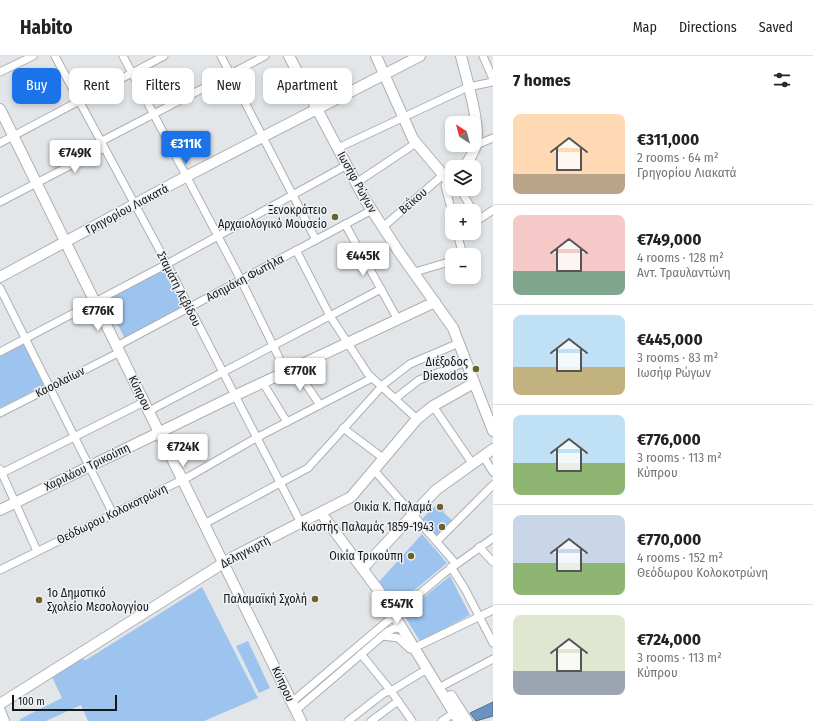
<!DOCTYPE html>
<meta charset="utf-8">
<style>
:root{--surface:#fff;--page:#f6f6f6;--text:#222;--muted:#767676;--line:#e0e0e0;--accent:#1a73e8}
body{margin:0;font-family:"Fira Sans Condensed",sans-serif;background:var(--page);color:var(--text);height:100vh;display:flex;flex-direction:column;font-size:15px;white-space:nowrap}
*{box-sizing:border-box;margin:0}
p{font-size:13px;color:var(--muted)}
.icon{flex:none;width:22px;height:22px;fill:none;stroke:currentColor;stroke-width:2;stroke-linecap:round;stroke-linejoin:round}
.map{position:relative;flex:1;overflow:hidden}
.panel{display:flex;flex-direction:column;background:var(--surface);width:320px}
.panel>*{flex:none}
.hud{position:absolute;left:12px;top:12px;width:380px;height:36px;display:flex;gap:8px}
.needle{width:26px;rotate:324deg}
.tools{position:absolute;left:445px;top:60px;display:grid;gap:8px}
.tools a{display:grid;place-items:center;width:36px;height:36px;border-radius:8px;background:var(--surface);box-shadow:0 2px 6px #0003;font-size:20px}
.scale{position:absolute;left:12px;bottom:10px;width:105px;box-sizing:border-box;padding-left:4px;border:2px solid #161718;border-top:0;font-size:11px;line-height:14px;white-space:nowrap;color:#161718;-webkit-text-stroke:3px #f0f3f5;paint-order:stroke}
.price{position:absolute;translate:-50% -34px;padding:0 9px;border-radius:4px;background:#fff;color:#222;font-size:13px;line-height:26px;filter:drop-shadow(0 1px 2px #0008)}
.price::after{content:'';position:absolute;left:50%;top:24px;width:12px;height:9px;margin-left:-6px;background:inherit;clip-path:polygon(0 0,100% 0,50% 100%)}
.price.selected{background:var(--accent);color:#fff}
ul{padding:0;list-style:none}
li{display:flex;align-items:center;gap:12px;height:100px;padding:0 20px}
li+li{border-top:1px solid var(--line)}
li span{display:grid;place-items:center;flex:none;width:112px;height:80px;border-radius:8px;color:#555}
li>.icon{margin-inline-start:auto}
span .icon{width:48px;height:48px;fill:#fffc;stroke-width:1}
li b{font-size:17px}
h2{display:flex;justify-content:space-between;align-items:center;height:48px;padding:0 20px;font-size:17px}
.pill{padding:0 14px;border-radius:8px;background:var(--surface);box-shadow:0 2px 6px #0003;font-size:14px;line-height:36px}
.pill.selected{background:var(--accent);color:#fff}
header{display:flex;align-items:center;gap:24px;box-sizing:border-box;height:56px;padding:0 20px;background:var(--surface);border-bottom:1px solid var(--line)}
header strong{font-size:19px}
nav{display:flex;gap:22px;margin-inline-start:auto;font-size:14px}
main{display:flex;flex:1;min-height:0}
.map>svg:first-child{display:block}
.green{fill:#9dc4ef}
.water{fill:#6c93bf;stroke:#526e8d}
.lines{fill:none;stroke-linecap:round;stroke-linejoin:round}
.street-casing{stroke:#adafb2;stroke-width:9}
.secondary-casing{stroke:#adafb2;stroke-width:12}
.street{stroke:#fff;stroke-width:7}
.secondary{stroke:#fff;stroke-width:10}
.poi-dot{fill:#6a632f;stroke:#f0f3f5;stroke-width:1.5}
.labels{text-anchor:middle;stroke-width:3;stroke-linejoin:round;paint-order:stroke}
.street-label{font-size:12px;fill:#161718;stroke:#f0f3f5}
.poi-label{font-size:12px;fill:#161718;stroke:#f0f3f5;text-anchor:end}
</style>
<header>
<strong>Habito</strong>
<nav><a>Map</a><a>Directions</a><a>Saved</a></nav>
</header>
<main>
<div class="map">
<svg width="493" height="665" viewBox="0 0 493 665">
<rect width="100%" height="100%" fill="#e3e6e8"/>
<!-- green -->
<g class="green">
<path d="M164,212L185,252L125,283L106,243Z"/>
<path d="M24,288L44,330L0,352V300Z"/>
<path d="M438,447L445,453L443,456L453,465L436,481L421,464Z"/>
<path d="M422,478L447,507L394,551L377,528Z"/>
<path d="M450,520L470,559L420,585L403,558Z"/>
<path d="M202,531L258,642L204,665H88L81,649L46,665H20V663L62,642L51,619L79,602L86,604Z"/>
<path d="M248,585L270,632L259,637L236,590Z"/>
</g>
<!-- water -->
<path class="water" d="M493,646V660L476,665L470,657Z"/>
<g class="lines">
<!-- street casing -->
<g class="street-casing">
<g id="street">
<path d="M55,0L167,208L301,467"/>
<path d="M123,0L241,224L286,316"/>
<path d="M221,0L316,184"/>
<path d="M483,0L493,23"/>
<path d="M0,16L33,0"/>
<path d="M100,86L265,0"/>
<path d="M0,87L164,0"/>
<path d="M476,89L493,82"/>
<path d="M338,92L468,31L493,26"/>
<path d="M447,123L445,130L452,156"/>
<path d="M356,127L416,87"/>
<path d="M460,133L473,155"/>
<path d="M0,146L104,92"/>
<path d="M474,157L478,164L493,154"/>
<path d="M345,168L398,264"/>
<path d="M383,171L443,119"/>
<path d="M457,177L463,199"/>
<path d="M296,194L330,260L368,318L417,363"/>
<path d="M415,216L452,205"/>
<path d="M0,232L113,458"/>
<path d="M117,290L372,154"/>
<path d="M0,296L167,208L347,109"/>
<path d="M295,312L320,349"/>
<path d="M263,327L287,366"/>
<path d="M396,342L419,324L466,306"/>
<path d="M433,350L472,407"/>
<path d="M149,355L381,233"/>
<path d="M0,357L120,296"/>
<path d="M343,372L383,402"/>
<path d="M483,400L493,416"/>
<path d="M0,413L37,495"/>
<path d="M374,414L456,508"/>
<path d="M2,417L144,346"/>
<path d="M204,468L308,412L384,328L410,308L459,287"/>
<path d="M437,485L493,429"/>
<path d="M479,491L493,506"/>
<path d="M451,511L465,533L493,587"/>
<path d="M0,514L190,420L256,382L372,322"/>
<path d="M383,580L398,582L410,593"/>
<path d="M420,589L493,554"/>
<path d="M361,598L391,635L427,613"/>
<path d="M444,629L493,603"/>
<path d="M292,646L443,518L493,482"/>
<path d="M296,654L387,576L395,572L403,573"/>
<path d="M348,665L384,637L391,635L412,665"/>
<path d="M371,665L398,645"/>
<path d="M442,665L457,655"/>
</g>
</g>
<!-- secondary casing -->
<g class="secondary-casing">
<g id="secondary">
<path d="M289,0L364,142L399,196L453,272L493,375"/>
<path d="M376,0L413,83L445,121L452,124"/>
<path d="M461,0C466,20 481,70 476,89C474,97 469,104 464,111"/>
<path d="M0,53L301,665"/>
<path d="M0,221L187,120L420,0"/>
<path d="M0,454L234,340L435,246"/>
<path d="M321,457L393,554L394,559L459,665"/>
<path d="M363,512L436,434L493,393"/>
<path d="M451,640L467,665"/>
<path d="M0,648L233,501L351,441L417,363L433,350L474,327"/>
<path d="M0,655L4,665"/>
</g>
</g>
<!-- street -->
<use href="#street" class="street"/>
<!-- secondary -->
<use href="#secondary" class="secondary"/>
</g>
<!-- markers -->
<g class="poi-dot">
<circle cx="335" cy="161" r="4"/>
<circle cx="476" cy="313" r="4"/>
<circle cx="440" cy="451" r="4"/>
<circle cx="442" cy="471" r="4"/>
<circle cx="411" cy="500" r="4"/>
<circle cx="315" cy="543" r="4"/>
<circle cx="39" cy="544" r="4"/>
</g>
<g class="labels">
<!-- street labels -->
<g class="street-label">
<text transform="translate(357 126) rotate(61)" y="4">Ιωσήφ Ρώγων</text>
<text transform="translate(413 145) rotate(-41)" y="4">Βεΐκου</text>
<text transform="translate(127 153) rotate(-28)" y="4">Γρηγορίου Λιακατά</text>
<text transform="translate(245 222) rotate(-28)" y="4">Ασημάκη Φωτήλα</text>
<text transform="translate(179 233) rotate(63)" y="4">Σταμάτη Λεβίδου</text>
<text transform="translate(60 326) rotate(-27)" y="4">Κασολαίων</text>
<text transform="translate(140 337) rotate(64)" y="4">Κύπρου</text>
<text transform="translate(87 411) rotate(-26)" y="4">Χαριλάου Τρικούπη</text>
<text transform="translate(112 458) rotate(-26)" y="4">Θεόδωρου Κολοκοτρώνη</text>
<text transform="translate(245 496) rotate(-28)" y="4">Δεληγκιρτή</text>
<text transform="translate(283 628) rotate(65)" y="4">Κύπρου</text>
</g>
<!-- poi labels -->
<g class="poi-label">
<text x="327" y="158">Ξενοκράτειο<tspan x="327" dy="14">Αρχαιολογικό Μουσείο</tspan></text>
<text x="468" y="310">Διέξοδος<tspan x="468" dy="14">Diexodos</tspan></text>
<text x="432" y="455">Οικία Κ. Παλαμά</text>
<text x="434" y="475">Κωστής Παλαμάς 1859-1943</text>
<text x="403" y="504">Οικία Τρικούπη</text>
<text x="47" y="541" text-anchor="start">1ο Δημοτικό<tspan x="47" dy="14">Σχολείο Μεσολογγίου</tspan></text>
<text x="307" y="547">Παλαμαϊκή Σχολή</text>
</g>
</g>
</svg>
<div class="tools">
<a><svg class="needle" viewBox="-14 -14 28 28"><path d="M0-13l5 13h-10z" fill="#e53935"/><path d="M0 13l5-13h-10z" fill="#767676"/></svg></a>
<a><svg class="icon" aria-label="layers" viewBox="0 0 24 24"><path d="M12 4l9 5-9 5-9-5zM3 14l9 5 9-5"/></svg></a>
<a>+</a>
<a>−</a>
</div>
<div class="scale">100 m</div>
<b class="price selected" style="left:186px;top:109px">€311K</b>
<b class="price" style="left:75px;top:118px">€749K</b>
<b class="price" style="left:363px;top:221px">€445K</b>
<b class="price" style="left:98px;top:276px">€776K</b>
<b class="price" style="left:300px;top:336px">€770K</b>
<b class="price" style="left:183px;top:412px">€724K</b>
<b class="price" style="left:397px;top:569px">€547K</b>
<div class="hud">
<a class="pill selected">Buy</a>
<a class="pill">Rent</a>
<a class="pill">Filters</a>
<a class="pill">New</a>
<a class="pill">Apartment</a>
</div>
</div>
<section class="panel">
<h2>7 homes<svg class="icon" aria-label="filters" viewBox="0 0 24 24"><path d="M4 7h16M4 17h16"/><circle cx="9" cy="7" r="2"/><circle cx="15" cy="17" r="2"/></svg></h2>
<ul>
<li><span style="background:linear-gradient(#ffd9b3 75%,#b9a48a 0)"><svg class="icon" aria-label="home" viewBox="0 0 24 24"><path d="M3 11l9-7 9 7M6 9v11h12V9"/></svg></span><div><b>€311,000</b><p>2 rooms · 64 m²</p><p>Γρηγορίου Λιακατά</p></div></li>
<li><span style="background:linear-gradient(#f6c9c9 70%,#7fa58c 0)"><svg class="icon" aria-label="home" viewBox="0 0 24 24"><path d="M3 11l9-7 9 7M6 9v11h12V9"/></svg></span><div><b>€749,000</b><p>4 rooms · 128 m²</p><p>Αντ. Τραυλαντώνη</p></div></li>
<li><span style="background:linear-gradient(#bfe0f5 65%,#c2b280 0)"><svg class="icon" aria-label="home" viewBox="0 0 24 24"><path d="M3 11l9-7 9 7M6 9v11h12V9"/></svg></span><div><b>€445,000</b><p>3 rooms · 83 m²</p><p>Ιωσήφ Ρώγων</p></div></li>
<li><span style="background:linear-gradient(#bfe0f5 60%,#8fb573 0)"><svg class="icon" aria-label="home" viewBox="0 0 24 24"><path d="M3 11l9-7 9 7M6 9v11h12V9"/></svg></span><div><b>€776,000</b><p>3 rooms · 113 m²</p><p>Κύπρου</p></div></li>
<li><span style="background:linear-gradient(#c9d6e8 60%,#8fb573 0)"><svg class="icon" aria-label="home" viewBox="0 0 24 24"><path d="M3 11l9-7 9 7M6 9v11h12V9"/></svg></span><div><b>€770,000</b><p>4 rooms · 152 m²</p><p>Θεόδωρου Κολοκοτρώνη</p></div></li>
<li><span style="background:linear-gradient(#dfe7d0 70%,#9aa5b1 0)"><svg class="icon" aria-label="home" viewBox="0 0 24 24"><path d="M3 11l9-7 9 7M6 9v11h12V9"/></svg></span><div><b>€724,000</b><p>3 rooms · 113 m²</p><p>Κύπρου</p></div></li>
</ul>
</section>
</main>
